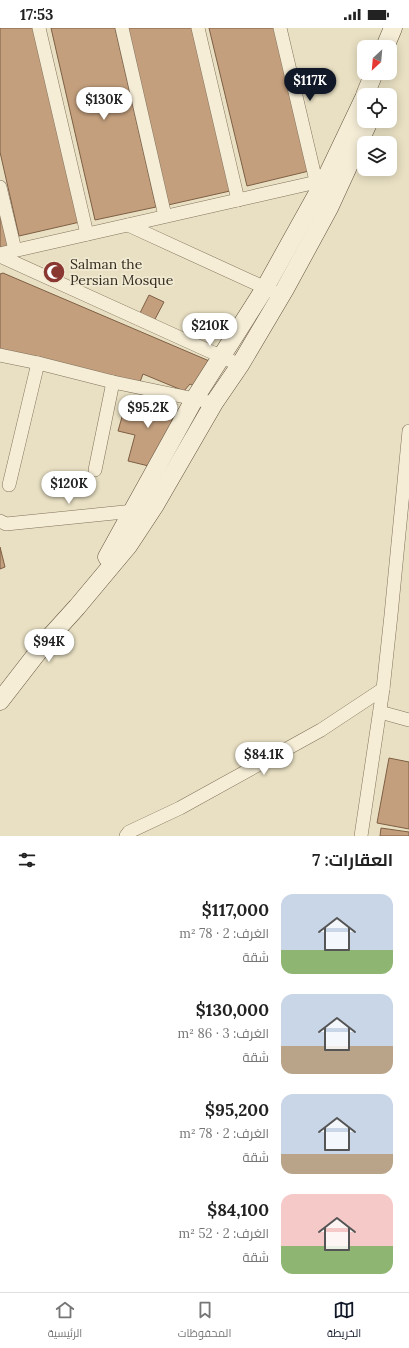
<!DOCTYPE html>
<html lang="ar">
<meta charset="utf-8">
<style>
:root{--surface:#fff;--page:#f6f6f6;--text:#222;--muted:#767676;--line:#e0e0e0;--accent:#111827}
body{margin:0;font-family:Lora,Cairo,serif;background:var(--page);color:var(--text);direction:rtl;height:100vh;display:flex;flex-direction:column;font-size:15px;white-space:nowrap}
*{box-sizing:border-box;margin:0}
p{font-size:13px;color:var(--muted)}
.icon{flex:none;width:22px;height:22px;fill:none;stroke:currentColor;stroke-width:2;stroke-linecap:round;stroke-linejoin:round}
.map{position:relative;height:808px;overflow:hidden;direction:ltr}
.sheet{display:flex;flex-direction:column;background:var(--surface);flex:1}
.sheet>*{flex:none}
.needle{width:26px;rotate:206deg}
.tools{position:absolute;left:357px;top:12px;display:grid;gap:8px}
.tools a{display:grid;place-items:center;width:40px;height:40px;border-radius:8px;background:var(--surface);box-shadow:0 2px 10px #0003;font-size:20px}
.price{position:absolute;translate:-50% -34px;padding:0 9px;border-radius:14px;background:#fff;color:#222;font-size:13px;line-height:26px;filter:drop-shadow(0 1px 2px #0008)}
.price::after{content:'';position:absolute;left:50%;top:24px;width:12px;height:9px;margin-left:-6px;background:inherit;clip-path:polygon(0 0,100% 0,50% 100%)}
.price.on{background:var(--accent);color:#fff}
ul{padding:0;list-style:none}
li{display:flex;align-items:center;gap:12px;height:100px;padding:0 16px}
li span{display:grid;place-items:center;flex:none;width:112px;height:80px;border-radius:12px;color:#555}
li>.icon{margin-inline-start:auto}
span .icon{width:48px;height:48px;fill:#fffc;stroke-width:1}
li b{font-size:17px}
h2{display:flex;justify-content:space-between;align-items:center;height:48px;padding:0 16px;font-size:17px}
.status{display:flex;justify-content:space-between;align-items:center;height:28px;padding:0 20px;background:var(--surface);direction:ltr}
.status svg{height:11px;fill:currentColor}
.dock{display:flex;justify-content:space-around;align-items:center;height:56px;border-top:1px solid var(--line);background:var(--surface);font-size:11px;color:var(--muted)}
.dock a{display:grid;justify-items:center;gap:2px}
.dock .on{color:var(--accent)}
.map>svg:first-child{display:block}
.building{fill:#c39f7d;stroke:#7e5f44}
.lines{fill:none;stroke-linecap:round;stroke-linejoin:round}
.street-casing{stroke:#81725c;stroke-width:14}
.secondary-casing{stroke:#63533f;stroke-width:19}
.street{stroke:#f5edd6;stroke-width:13}
.secondary{stroke:#f5edd6;stroke-width:18}
.labels{text-anchor:middle;stroke-width:3.5;stroke-linejoin:round;paint-order:stroke}
.poi-label{font-size:14px;fill:#332a1e;stroke:#f1ead2;text-anchor:start}
</style>
<div class="status"><b>17:53</b><svg viewBox="0 0 49 12"><path d="M0 12V9h3v3zM5 12V6h3v6zM10 12V3h3v9zM15 12V0h3v12zM26 1h20v11H26zM47 4h2v5h-2z"/></svg></div>
<div class="map">
<svg width="409" height="808" viewBox="0 0 409 808">
<rect width="100%" height="100%" fill="#e9e0c3"/>
<!-- building -->
<g class="building">
<path d="M0,0H35L80,194L19,208L0,124Z"/>
<path d="M51,0H115L156,179L95,192Z"/>
<path d="M128,0H193L230,163L168,177Z"/>
<path d="M209,0H275L309,143L247,158Z"/>
<path d="M0,172L11,219L0,222Z"/>
<path d="M3,245L214,335L199,361L190,356L184,363L143,346L140,354L0,325V246Z"/>
<path d="M149,267L164,274L154,293L140,285Z"/>
<path d="M141,366L177,376L157,440L128,433L135,407L118,403L124,382L135,385Z"/>
<path d="M0,519L5,539L0,541Z"/>
<path d="M389,730L409,734V801L377,795Z"/>
<path d="M381,800L409,804V808H380Z"/>
</g>
<g class="lines">
<!-- street casing -->
<g class="street-casing">
<g id="street">
<path d="M39,0L87,206"/>
<path d="M122,0L165,188"/>
<path d="M198,0L238,172"/>
<path d="M280,0L316,153"/>
<path d="M0,159L15,222"/>
<path d="M128,197L272,263"/>
<path d="M0,226L330,151"/>
<path d="M0,228L240,337"/>
<path d="M0,327L38,335L113,354L214,375"/>
<path d="M95,442L113,354"/>
<path d="M9,457L38,335"/>
<path d="M0,493L6,496L134,483"/>
<path d="M380,684L409,692"/>
<path d="M126,808L129,804L180,780L321,702L383,661"/>
<path d="M361,808L383,661L391,587L409,403"/>
</g>
</g>
<!-- secondary casing -->
<g class="secondary-casing">
<g id="secondary">
<path d="M385,19L393,0"/>
<path d="M365,67L374,45"/>
<path d="M107,529L195,370L265,260L325,152L364,70"/>
<path d="M0,673L48,611L77,579L128,518L155,477L214,375L240,337L285,261L329,180L369,93"/>
</g>
</g>
<!-- street -->
<use href="#street" class="street"/>
<!-- secondary -->
<use href="#secondary" class="secondary"/>
</g>
<!-- icons -->
<defs>
<g id="mosque-disc" transform="scale(1.15)"><circle r="9.5" fill="#8a3732" stroke="#f1ead2"/><path d="M3.5-4.9A6 6 0 1 0 3.5 4.9A5 5 0 1 1 3.5-4.9Z" fill="#fff"/></g>
</defs>
<g fill-rule="evenodd">
<use href="#mosque-disc" x="54" y="244"/>
</g>
<g class="labels">
<!-- poi labels -->
<g class="poi-label">
<text x="70" y="241">Salman the<tspan x="70" dy="16">Persian Mosque</tspan></text>
</g>
</g>
</svg>
<div class="tools">
<a><svg class="needle" viewBox="-14 -14 28 28"><path d="M0-13l5 13h-10z" fill="#e53935"/><path d="M0 13l5-13h-10z" fill="#767676"/></svg></a>
<a><svg class="icon" aria-label="locate" viewBox="0 0 24 24"><circle cx="12" cy="12" r="6"/><path d="M12 2v4M12 18v4M2 12h4M18 12h4"/></svg></a>
<a><svg class="icon" aria-label="layers" viewBox="0 0 24 24"><path d="M12 4l9 5-9 5-9-5zM3 14l9 5 9-5"/></svg></a>
</div>
<b class="price on" style="left:310px;top:74px">$117K</b>
<b class="price" style="left:104px;top:93px">$130K</b>
<b class="price" style="left:210px;top:319px">$210K</b>
<b class="price" style="left:148px;top:401px">$95.2K</b>
<b class="price" style="left:69px;top:477px">$120K</b>
<b class="price" style="left:49px;top:635px">$94K</b>
<b class="price" style="left:264px;top:748px">$84.1K</b>
</div>
<section class="sheet">
<h2>العقارات: 7<svg class="icon" aria-label="filters" viewBox="0 0 24 24"><path d="M4 7h16M4 17h16"/><circle cx="9" cy="7" r="2"/><circle cx="15" cy="17" r="2"/></svg></h2>
<ul>
<li><span style="background:linear-gradient(#c9d6e8 70%,#8fb573 0)"><svg class="icon" aria-label="home" viewBox="0 0 24 24"><path d="M3 11l9-7 9 7M6 9v11h12V9"/></svg></span><div><b>$117,000</b><p>الغرف: 2 · 78 m²</p><p>شقة</p></div></li>
<li><span style="background:linear-gradient(#c9d6e8 65%,#b9a48a 0)"><svg class="icon" aria-label="home" viewBox="0 0 24 24"><path d="M3 11l9-7 9 7M6 9v11h12V9"/></svg></span><div><b>$130,000</b><p>الغرف: 3 · 86 m²</p><p>شقة</p></div></li>
<li><span style="background:linear-gradient(#c9d6e8 75%,#b9a48a 0)"><svg class="icon" aria-label="home" viewBox="0 0 24 24"><path d="M3 11l9-7 9 7M6 9v11h12V9"/></svg></span><div><b>$95,200</b><p>الغرف: 2 · 78 m²</p><p>شقة</p></div></li>
<li><span style="background:linear-gradient(#f6c9c9 65%,#8fb573 0)"><svg class="icon" aria-label="home" viewBox="0 0 24 24"><path d="M3 11l9-7 9 7M6 9v11h12V9"/></svg></span><div><b>$84,100</b><p>الغرف: 2 · 52 m²</p><p>شقة</p></div></li>
</ul>
</section>
<nav class="dock">
<a class="on"><svg class="icon" aria-label="map" viewBox="0 0 24 24"><path d="M3 6l6-2 6 2 6-2v14l-6 2-6-2-6 2zM9 4v14M15 6v14"/></svg>الخريطة</a>
<a><svg class="icon" aria-label="saved" viewBox="0 0 24 24"><path d="M7 4h10v16l-5-4-5 4z"/></svg>المحفوظات</a>
<a><svg class="icon" aria-label="home" viewBox="0 0 24 24"><path d="M3 11l9-7 9 7M6 9v11h12V9"/></svg>الرئيسية</a>
</nav>
